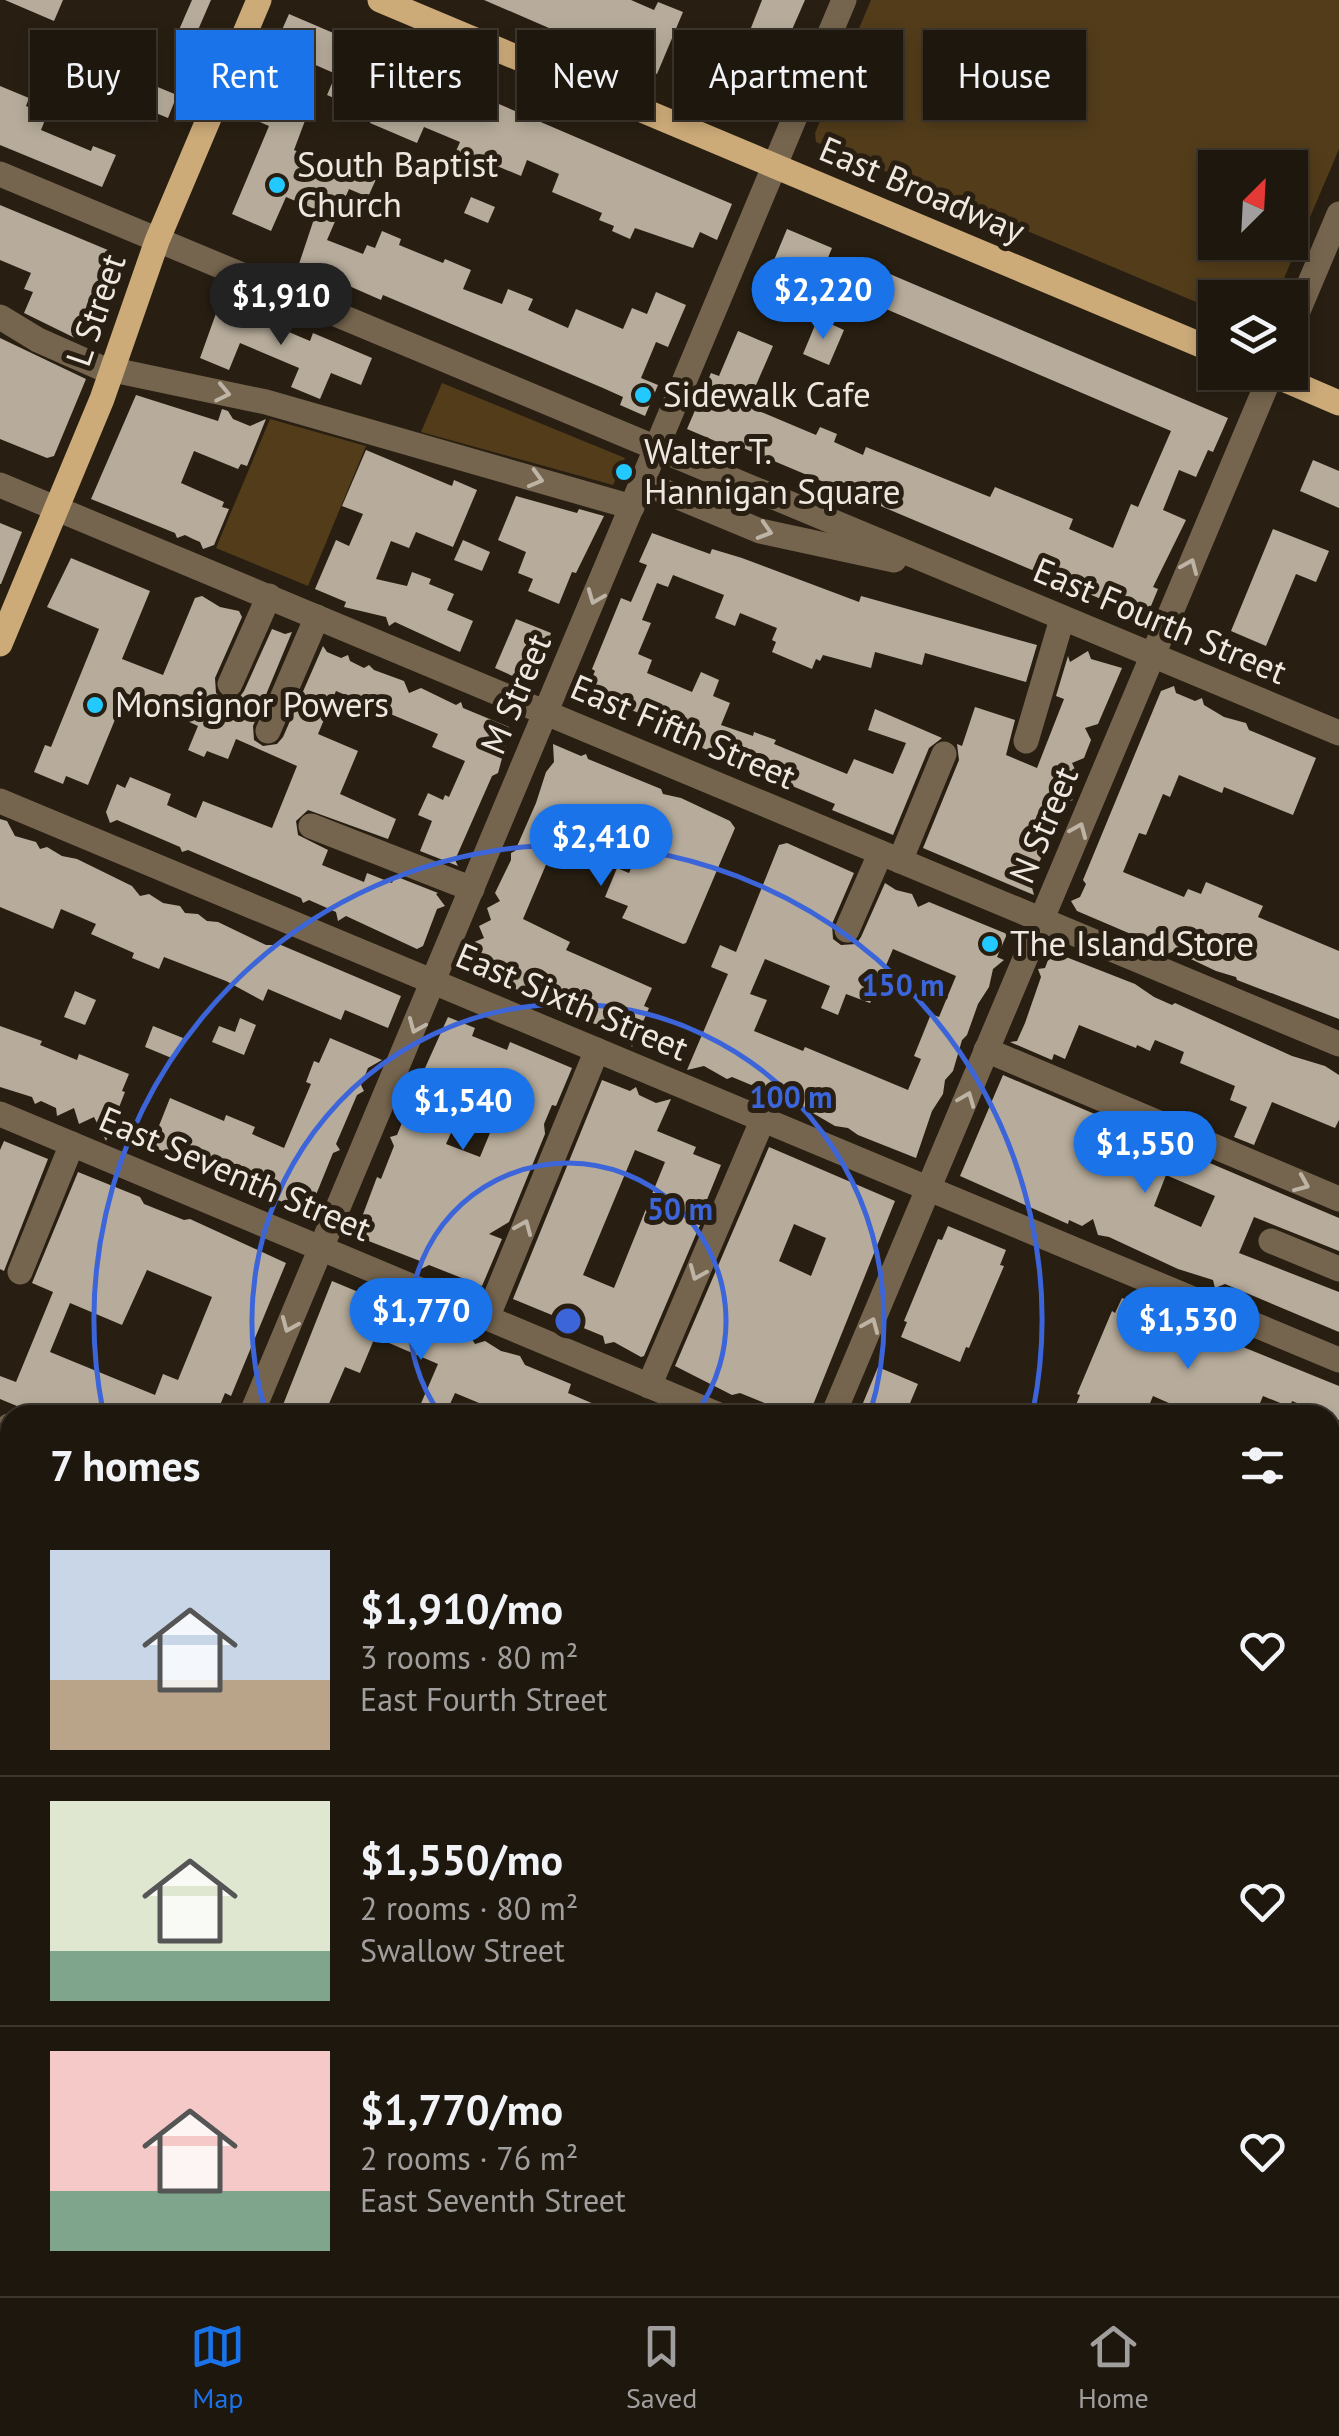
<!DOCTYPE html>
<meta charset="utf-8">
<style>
:root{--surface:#1e170e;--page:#262017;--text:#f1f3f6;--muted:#a19f9e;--line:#3c362e;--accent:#1a73e8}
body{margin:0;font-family:"PT Sans",sans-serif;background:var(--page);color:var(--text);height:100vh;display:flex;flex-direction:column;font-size:38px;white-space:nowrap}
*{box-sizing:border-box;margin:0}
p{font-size:32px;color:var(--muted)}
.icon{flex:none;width:55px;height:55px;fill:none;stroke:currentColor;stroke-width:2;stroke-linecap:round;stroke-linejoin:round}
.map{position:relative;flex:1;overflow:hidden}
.side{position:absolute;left:0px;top:1405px;width:1340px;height:892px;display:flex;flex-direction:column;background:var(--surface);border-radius:30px 30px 0 0;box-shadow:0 5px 15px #0003,0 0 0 2px var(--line)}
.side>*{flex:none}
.hud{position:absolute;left:30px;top:30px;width:1280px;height:90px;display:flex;gap:20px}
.needle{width:65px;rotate:24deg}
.controls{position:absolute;left:1198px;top:150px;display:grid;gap:20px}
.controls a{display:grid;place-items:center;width:110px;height:110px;border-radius:0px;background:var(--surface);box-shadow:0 5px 15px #0003,0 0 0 2px var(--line);font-size:50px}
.price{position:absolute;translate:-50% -85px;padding:0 22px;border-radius:35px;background:var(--accent);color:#fff;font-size:32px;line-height:65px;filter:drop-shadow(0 2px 5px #0008)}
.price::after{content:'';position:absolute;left:50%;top:60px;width:30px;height:22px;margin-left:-15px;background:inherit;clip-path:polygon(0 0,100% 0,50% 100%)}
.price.active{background:#222;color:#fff}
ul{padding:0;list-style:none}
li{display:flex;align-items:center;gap:30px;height:250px;padding:0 50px}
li+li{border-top:2px solid var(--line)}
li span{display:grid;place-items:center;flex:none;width:280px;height:200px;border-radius:0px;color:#555}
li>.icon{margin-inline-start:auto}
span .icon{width:120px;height:120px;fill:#fffc;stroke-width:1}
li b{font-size:42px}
h2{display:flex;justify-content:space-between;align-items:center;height:120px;padding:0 50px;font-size:42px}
.pill{padding:0 35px;border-radius:0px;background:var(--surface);box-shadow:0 5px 15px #0003,0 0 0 2px var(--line);font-size:35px;line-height:90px}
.pill.active{background:var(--accent);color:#fff}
.tabs{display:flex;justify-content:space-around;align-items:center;height:140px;border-top:2px solid var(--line);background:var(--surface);font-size:28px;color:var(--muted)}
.tabs a{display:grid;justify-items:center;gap:5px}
.tabs .active{color:var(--accent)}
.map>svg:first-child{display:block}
.green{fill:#523c1a;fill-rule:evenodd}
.water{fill:#75510d}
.building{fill:#b7ac9b;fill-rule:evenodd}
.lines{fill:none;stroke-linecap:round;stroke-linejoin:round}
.minor{stroke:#76654e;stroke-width:25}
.major{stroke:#cdab79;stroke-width:25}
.oneway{stroke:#beb4a6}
.ring{fill:none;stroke:#3c65d9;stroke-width:5}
.poi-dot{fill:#23c9fe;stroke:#281f12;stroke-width:4}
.labels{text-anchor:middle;stroke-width:10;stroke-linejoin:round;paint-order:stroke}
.poi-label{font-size:35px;fill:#eee8e0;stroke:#281f12;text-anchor:start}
.street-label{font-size:35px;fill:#eee8e0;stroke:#281f12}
.centre{fill:#3c65d9;stroke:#281f12;stroke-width:5}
.ring-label{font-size:30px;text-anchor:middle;font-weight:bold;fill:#3c65d9;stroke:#281f12;stroke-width:10;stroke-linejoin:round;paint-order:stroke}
</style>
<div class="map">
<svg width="1339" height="2296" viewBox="0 0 1339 2296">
<rect width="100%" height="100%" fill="#281f12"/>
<!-- green -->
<g class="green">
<path d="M871,0H1339V149L1276,297L1215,298V310L816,142L815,133ZM1215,168H1290V242H1215Z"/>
<path d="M442,383L625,458L613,485L421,432Z"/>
<path d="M270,419L366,446L308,586L216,548Z"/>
<path d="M1339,1809V1935L1330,1936V1810Z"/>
<path d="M0,1962H10V2255L0,2262Z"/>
</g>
<!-- water -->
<path class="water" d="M1339,2041V2296H0V2262L10,2255V2288H1330V2042Z"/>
<!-- building -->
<g class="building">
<path d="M5,0H63L54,21Z"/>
<path d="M192,0H211L191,46L175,39Z"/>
<path d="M484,0H631L654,10L658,2L683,12L657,74L631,64L635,56L575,31L572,38Z"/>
<path d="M762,0H805L755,114L711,95L735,38L745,43Z"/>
<path d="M289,14L732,204L717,240L700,232L693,248L635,228L630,239L612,231L614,226L599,220L602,213L552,192L559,174L527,160L521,176L478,158L471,174L450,165L460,142L424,127L417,143L370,123L373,115L327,95L336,74L311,63L266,80L290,90L282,109L306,118L294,150L346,173L349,165L377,177L368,197L349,189L327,240L363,254L367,245L375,248L382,231L401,239L399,245L443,263L445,259L471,270L463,289L502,304L508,289L533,299L528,310L568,328L576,309L623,329L632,308L647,314L656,292L686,305L668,347L656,342L641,378L658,385L645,416L620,405L623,397L603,388L383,295L381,300L299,264L317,210L286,197L271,231L232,214L269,126L244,115Z"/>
<path d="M126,74L177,95L168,118L117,97Z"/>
<path d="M0,86L29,98L26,106L47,115L41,130L91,151L93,146L116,155L102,187L0,145Z"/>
<path d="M471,197L495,207L488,223L464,213Z"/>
<path d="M0,205L115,253L79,340L24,313L33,292L24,289L31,273L0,260Z"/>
<path d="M787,229L832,248L803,318L762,301L771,279L767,277Z"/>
<path d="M871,266L1228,418L1213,452L1208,450L1196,477L1179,470L1163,510L1186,520L1153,587L1158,589L1146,618L729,442L727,446L687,429L711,373L719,376L738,331L773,346L747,406L816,435L820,427L837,434L834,442L863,455L866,447L990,497L995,487L1073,519L1069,529L1113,548L1131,504L1138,507L1171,431L858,297Z"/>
<path d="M223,294L253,307L249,315L310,341L313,333L372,358L361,385L331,373L320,399L291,387L299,368L240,343L229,370L200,358Z"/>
<path d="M818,318L844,330L829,365L803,354Z"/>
<path d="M0,338L86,379L54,456L47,458L0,439Z"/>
<path d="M136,395L218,421L222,409L228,411L233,419L250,426L266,419L247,466L241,464L238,469L194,451L181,483L224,502L222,507L229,509L214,545L203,549L200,542L193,539L185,535L177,538L175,533L91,499Z"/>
<path d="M366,450L452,486L454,480L477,490L453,547L416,532L409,548L391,541L376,579L407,586L412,572L431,579L429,584L454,594L447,610L473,621L460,652L395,622L389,626L386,617L344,607L346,602L315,589L336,540L349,546L363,514L342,506Z"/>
<path d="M1313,460L1339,471V508L1300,491Z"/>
<path d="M516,496L577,513L579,509L604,516L576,573L572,572L559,604L528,591L533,579L518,573L526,552L498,540Z"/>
<path d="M0,523L22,532L1,584H0Z"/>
<path d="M1273,529L1329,551L1316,582L1296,574L1266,646L1231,631Z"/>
<path d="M652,533L710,554L712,549L742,558L859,602L861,596L1037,645L1026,682L925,653L922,665L875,652L871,668L823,655L820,661L816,659L812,669L772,652L776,642L772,640L777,628L740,613L735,626L715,618L724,595L673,575L668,587L657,583L642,620L651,623L638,654L652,660L647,673L692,692L701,672L719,680L713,696L730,703L721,725L753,736L754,732L776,740L774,744L847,774L854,759L893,774L906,743L868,730L875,709L942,738L929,748L893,835L832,810L835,804L674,736L677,729L617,704L612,714L582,702L595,671L592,669L621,598L631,602L647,565L639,562Z"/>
<path d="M463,540L490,552L482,571L454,560Z"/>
<path d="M71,558L150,591L122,659L163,675L195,598L202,596L220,607L239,611L242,617L215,678L216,693L224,699L239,698L244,691L272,629L285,634L292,632L253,726L254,740L263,746L277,744L283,737L323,646L327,652L341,658L348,655L350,661L364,668L369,665L374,670L404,681L409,693L421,688L456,705L461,702L463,708L509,727L512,737L507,740L498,773L492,776L455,860L458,866L420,851L432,821L418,815L428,793L443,800L445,795L449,797L465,761L432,747L438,734L336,691L318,734L358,751L340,794L396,819L388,839L308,810L296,821L298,835L328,850L322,865L364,882L367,873L392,883L395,876L438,893L436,894L445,906L437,909L423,946L417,949L346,916L338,921L336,912L309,900L303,903L301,898L188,850L182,852L180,847L117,820L110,823L106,812L117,784L125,788L130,777L171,794L167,805L196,818L203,801L272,828L297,766L236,739L228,759L207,751L204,757L188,750L198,726L126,693L88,785L66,776L63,784L34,772L45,745L51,747L99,629L47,607Z"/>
<path d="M516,619L551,633L534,680L528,683L495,668Z"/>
<path d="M1088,651L1091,659L1122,668L1098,724L1085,728L1091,740L1084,758L1072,763L1079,778L1058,786L1073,800L1052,806L1061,821L1054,823L1045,843L1048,845L1030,880L1034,895L923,848L959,760L957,744L962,746L975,707L1015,720L1006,755L1037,768L1064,699L1056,696L1068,656L1070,662Z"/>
<path d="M1174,686L1176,693L1195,701L1202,698L1204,705L1224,717L1246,723L1249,730L1316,758L1293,815L1224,787L1222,793L1179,775L1170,797L1163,794L1146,835L1139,833L1123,872L1184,897L1188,889L1201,894L1206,882L1263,906L1258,917L1339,951V1019L1237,980L1236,977L1216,971L1174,951L1167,954L1166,949L1077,911L1071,901L1080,897L1086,884L1083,880L1161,691Z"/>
<path d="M553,744L581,756L586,754L588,759L661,789L663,794L681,798L730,821L735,828L686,943L683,944L622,918L628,906L605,897L617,868L629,873L643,840L570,808L523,919L570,942L566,950L652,988L644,1006L649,1008L632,1047L620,1021L609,1028L592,1023L570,1011L559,1010L533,993L506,987L469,972L464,961L477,957L472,943L484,938L479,926L491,920L487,908L500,901L495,893L511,860V853L515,851L536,803L546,772L554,762Z"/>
<path d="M0,819L7,821L15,836L36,842L40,849L47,847L62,856L77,859L132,886L140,896L149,894L163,903L180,906L185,913L198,914L207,921L218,922L266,945H281L401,996L388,1028L345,1010L341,1020L268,989L263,1001L226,981L164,957L159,969L132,958L134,953L91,934L96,924L61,909L53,929L0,907Z"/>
<path d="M787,843L854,873L832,924L833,939L841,945L856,944L861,937L885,883L896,890L912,894L918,907L929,902L1007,934L997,957L1004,960L993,969L989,987L978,1004L967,1035L962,1040L953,1071L945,1080L943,1094L932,1111L916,1158L858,1135L848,1128L835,1126L811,1112L791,1107L780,1097L732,1077L727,1079L704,1066L687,1070L728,974L711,967L720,945L736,952L779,845ZM893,949L956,976L939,1017L931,1014L914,1056L921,1059L908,1090L805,1047L803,1051L754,1031L767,1000L750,994L765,959L830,986L821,1008L838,1015L846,994L870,1003Z"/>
<path d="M1062,950L1066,957L1135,984L1154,997L1172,1005L1175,1003L1292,1056L1325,1066L1339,1075V1120L1335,1128L1272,1102L1254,1145L1234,1137L1247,1107L1230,1100L1235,1086L1180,1063L1184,1052L1155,1040L1150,1051L1137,1045L1136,1048L1079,1025L1065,1059L1054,1054L1052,1060L1010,1042L1017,1041L1025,1023L1041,977L1038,969L1045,968L1050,955Z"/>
<path d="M75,991L96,1000L85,1025L64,1017Z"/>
<path d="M448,1017L475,1028L472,1036L507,1050L510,1042L572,1068L556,1106L552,1105L544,1124L545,1134L509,1222L489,1234L502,1239L482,1286L429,1265L421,1269L420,1261L348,1233L359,1225L377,1177L381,1179L394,1146L390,1137L397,1135L404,1118L402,1112L407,1108ZM470,1091L502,1104L480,1157L446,1144Z"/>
<path d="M240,1018L256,1025L244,1055L212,1042L219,1026L235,1032Z"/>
<path d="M0,1026L42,1041L40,1045L77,1060L79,1054L129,1074L122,1091L125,1092L106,1141L94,1117L79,1124L74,1108L57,1116L56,1108L41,1101L35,1104L32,1097L0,1087Z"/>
<path d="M153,1026L183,1038L174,1059L145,1047Z"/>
<path d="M330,1038L382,1060L368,1068L361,1085L364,1091L357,1095L336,1144L340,1150L333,1153L309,1212L225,1180L222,1168L204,1175L201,1168L190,1163L182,1165L179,1158L151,1146L170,1098L224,1121L226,1115L255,1127L252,1134L284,1148L311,1084L306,1082L314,1061L319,1063Z"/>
<path d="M1003,1075L1339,1218V1251L1254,1217L1239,1253L1339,1292V1332L1225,1284L1215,1288L1213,1280L1178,1269L1109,1237L1098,1235L1093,1219L1082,1226L1069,1220L1068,1224L960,1176ZM1166,1175L1215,1196L1201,1227L1154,1206Z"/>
<path d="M602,1080L630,1091L636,1087L639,1095L656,1103L671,1099L657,1131L696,1147L693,1154L721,1165L706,1202L709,1204L644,1356L641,1357L614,1342L605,1344L603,1336L513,1299ZM635,1150L665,1162L614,1288L583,1275Z"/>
<path d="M4,1141L48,1159L4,1271L0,1269V1150Z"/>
<path d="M769,1147L895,1201L809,1415H794L740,1393L732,1395L675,1366ZM794,1224L826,1238L811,1276L779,1261Z"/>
<path d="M78,1172L140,1197L144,1204L184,1220L190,1219L286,1263L231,1396L225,1393L216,1415H28L29,1411L0,1399V1376L16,1382L53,1292L32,1283ZM147,1270L212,1297L178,1380L163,1374L155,1395L50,1352L70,1303L122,1325Z"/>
<path d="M948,1226L1006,1250L1000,1265L1004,1266L969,1348L966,1347L960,1362L901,1337L907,1322L904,1321L938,1239L942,1240Z"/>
<path d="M332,1281L447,1329L459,1330L470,1336L475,1344L485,1341L501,1351L520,1356L525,1365L571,1384L568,1393L620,1415H508L455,1393L445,1415H416L438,1364L375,1337L360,1373L345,1367L324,1415H279Z"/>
<path d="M1122,1298L1339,1386V1420L1292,1401L1290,1407L1263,1396L1255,1415H1196L1153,1396L1145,1415H1086L1074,1410L1080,1395L1077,1394L1112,1311L1115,1313Z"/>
<path d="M878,1367L918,1384L905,1415H858Z"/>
</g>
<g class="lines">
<!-- minor -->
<g class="minor">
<path d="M0,174L1339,733"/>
<path d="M0,317L38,340L99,367L266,402L632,507"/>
<path d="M1290,330L1339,214"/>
<path d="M642,482L760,531L894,560"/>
<path d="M0,485L1339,1044"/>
<path d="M230,684L269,596"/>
<path d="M268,731L317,617"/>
<path d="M1026,741L1062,619"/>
<path d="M0,801L1339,1360"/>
<path d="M311,826L472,889"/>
<path d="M900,861L944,754"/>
<path d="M847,930L880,854"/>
<path d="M986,1050L1339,1199"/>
<path d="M0,1114L719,1415"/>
<path d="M1271,1241L1339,1269"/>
<path d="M20,1272L72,1144"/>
<path d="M487,1318L597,1050"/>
<path d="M649,1386L763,1119"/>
<path d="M251,1415L844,0"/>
<path d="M833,1415L1272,372"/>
<path d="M1330,1441L1339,1445"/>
<path d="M0,1446L9,1426"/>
<path d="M1330,1615L1339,1594"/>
<path d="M1330,1671L1339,1675"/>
<path d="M0,1740L10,1745"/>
</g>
<!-- major -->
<g class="major">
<path d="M380,0L1215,351"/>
<path d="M1267,372L1339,403"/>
<path d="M0,644L102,399L157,241L259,0"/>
<path d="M1330,1836L1339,1835"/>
<path d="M1330,1896L1339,1895"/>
<path d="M0,1991H10"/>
<path d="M0,2048H10"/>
</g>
</g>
<!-- one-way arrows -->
<defs><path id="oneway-chevron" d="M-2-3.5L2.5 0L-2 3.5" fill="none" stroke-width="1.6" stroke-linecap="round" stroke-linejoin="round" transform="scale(2.5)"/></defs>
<g class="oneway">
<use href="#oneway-chevron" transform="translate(223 393) rotate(12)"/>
<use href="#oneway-chevron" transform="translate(536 479) rotate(16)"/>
<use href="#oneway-chevron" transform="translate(765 531) rotate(17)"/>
<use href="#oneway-chevron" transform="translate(1190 566) rotate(-67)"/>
<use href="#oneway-chevron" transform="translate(595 597) rotate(112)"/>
<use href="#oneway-chevron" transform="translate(1079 830) rotate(-67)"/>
<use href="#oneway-chevron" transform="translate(416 1026) rotate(113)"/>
<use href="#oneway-chevron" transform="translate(967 1099) rotate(-68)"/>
<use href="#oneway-chevron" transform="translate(1302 1184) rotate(23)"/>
<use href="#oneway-chevron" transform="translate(524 1227) rotate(-67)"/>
<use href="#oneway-chevron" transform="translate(697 1273) rotate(113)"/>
<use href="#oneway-chevron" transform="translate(289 1325) rotate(113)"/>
<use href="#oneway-chevron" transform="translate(871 1325) rotate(-67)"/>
</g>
<!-- distance rings -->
<g class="ring">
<path d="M441 1415A158 158 0 1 1 695 1415"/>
<path d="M266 1413A316 316 0 1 1 870 1413"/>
<path d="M103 1411A474 474 0 1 1 1033 1411"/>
</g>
<!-- markers -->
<g class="poi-dot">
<circle cx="277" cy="185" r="10"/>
<circle cx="643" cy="395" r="10"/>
<circle cx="624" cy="472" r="10"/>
<circle cx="95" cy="705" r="10"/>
<circle cx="990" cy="944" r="10"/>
</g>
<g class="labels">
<!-- poi labels -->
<g class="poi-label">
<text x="297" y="177">South Baptist<tspan x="297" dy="40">Church</tspan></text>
<text x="663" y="407">Sidewalk Cafe</text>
<text x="644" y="464">Walter T.<tspan x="644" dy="40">Hannigan Square</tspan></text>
<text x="115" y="717">Monsignor Powers</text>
<text x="1010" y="956">The Island Store</text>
</g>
<!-- street labels -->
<g class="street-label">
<text transform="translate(922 190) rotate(23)" y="12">East Broadway</text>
<text transform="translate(96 310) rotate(-71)" y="12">L Street</text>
<text transform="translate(1160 621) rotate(23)" y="12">East Fourth Street</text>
<text transform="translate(516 694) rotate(-67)" y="12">M Street</text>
<text transform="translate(683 732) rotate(23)" y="12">East Fifth Street</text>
<text transform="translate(1044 825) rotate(-67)" y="12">N Street</text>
<text transform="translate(572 1002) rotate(23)" y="12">East Sixth Street</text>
<text transform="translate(235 1174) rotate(23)" y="12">East Seventh Street</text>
</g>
</g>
<circle cx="568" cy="1321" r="15" class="centre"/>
<g class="ring-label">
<text x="903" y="996">150 m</text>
<text x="791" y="1108">100 m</text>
<text x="680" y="1220">50 m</text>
</g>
</svg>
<div class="controls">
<a><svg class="needle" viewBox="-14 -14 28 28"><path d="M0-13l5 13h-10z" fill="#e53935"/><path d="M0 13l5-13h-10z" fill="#a19f9e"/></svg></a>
<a><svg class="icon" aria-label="layers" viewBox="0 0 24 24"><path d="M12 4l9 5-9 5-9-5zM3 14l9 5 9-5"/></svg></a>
</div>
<b class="price" style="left:823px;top:342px">$2,220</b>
<b class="price active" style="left:281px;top:348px">$1,910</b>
<b class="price" style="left:601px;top:889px">$2,410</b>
<b class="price" style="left:463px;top:1153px">$1,540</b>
<b class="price" style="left:1145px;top:1196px">$1,550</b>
<b class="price" style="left:421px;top:1363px">$1,770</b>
<b class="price" style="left:1188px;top:1372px">$1,530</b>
<div class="hud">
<a class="pill">Buy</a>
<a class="pill active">Rent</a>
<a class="pill">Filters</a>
<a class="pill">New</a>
<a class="pill">Apartment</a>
<a class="pill">House</a>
</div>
<section class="side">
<h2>7 homes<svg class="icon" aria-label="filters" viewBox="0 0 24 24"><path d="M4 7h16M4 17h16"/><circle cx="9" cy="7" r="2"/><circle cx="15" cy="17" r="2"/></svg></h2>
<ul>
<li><span style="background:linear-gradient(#c9d6e8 65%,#b9a48a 0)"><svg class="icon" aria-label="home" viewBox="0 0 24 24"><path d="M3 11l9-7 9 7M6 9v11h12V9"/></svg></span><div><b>$1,910/mo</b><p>3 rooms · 80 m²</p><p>East Fourth Street</p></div><svg class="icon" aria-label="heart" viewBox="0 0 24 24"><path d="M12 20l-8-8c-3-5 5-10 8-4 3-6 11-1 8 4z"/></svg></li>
<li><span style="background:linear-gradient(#dfe7d0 75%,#7fa58c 0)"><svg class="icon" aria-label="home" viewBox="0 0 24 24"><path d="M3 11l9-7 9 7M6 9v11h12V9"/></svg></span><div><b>$1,550/mo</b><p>2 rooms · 80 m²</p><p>Swallow Street</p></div><svg class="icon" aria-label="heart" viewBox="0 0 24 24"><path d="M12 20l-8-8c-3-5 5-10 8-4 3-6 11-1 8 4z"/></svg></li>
<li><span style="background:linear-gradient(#f6c9c9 70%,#7fa58c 0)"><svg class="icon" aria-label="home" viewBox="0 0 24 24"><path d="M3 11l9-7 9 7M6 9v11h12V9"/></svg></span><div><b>$1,770/mo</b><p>2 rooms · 76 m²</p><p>East Seventh Street</p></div><svg class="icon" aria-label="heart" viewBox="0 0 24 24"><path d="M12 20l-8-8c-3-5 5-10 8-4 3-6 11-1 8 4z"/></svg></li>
</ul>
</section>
</div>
<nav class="tabs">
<a class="active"><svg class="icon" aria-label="map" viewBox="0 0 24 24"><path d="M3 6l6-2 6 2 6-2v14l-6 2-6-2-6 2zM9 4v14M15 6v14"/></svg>Map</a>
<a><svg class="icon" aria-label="saved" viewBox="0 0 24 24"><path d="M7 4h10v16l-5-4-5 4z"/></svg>Saved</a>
<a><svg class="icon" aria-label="home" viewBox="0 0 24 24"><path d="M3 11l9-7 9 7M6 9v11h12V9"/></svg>Home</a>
</nav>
